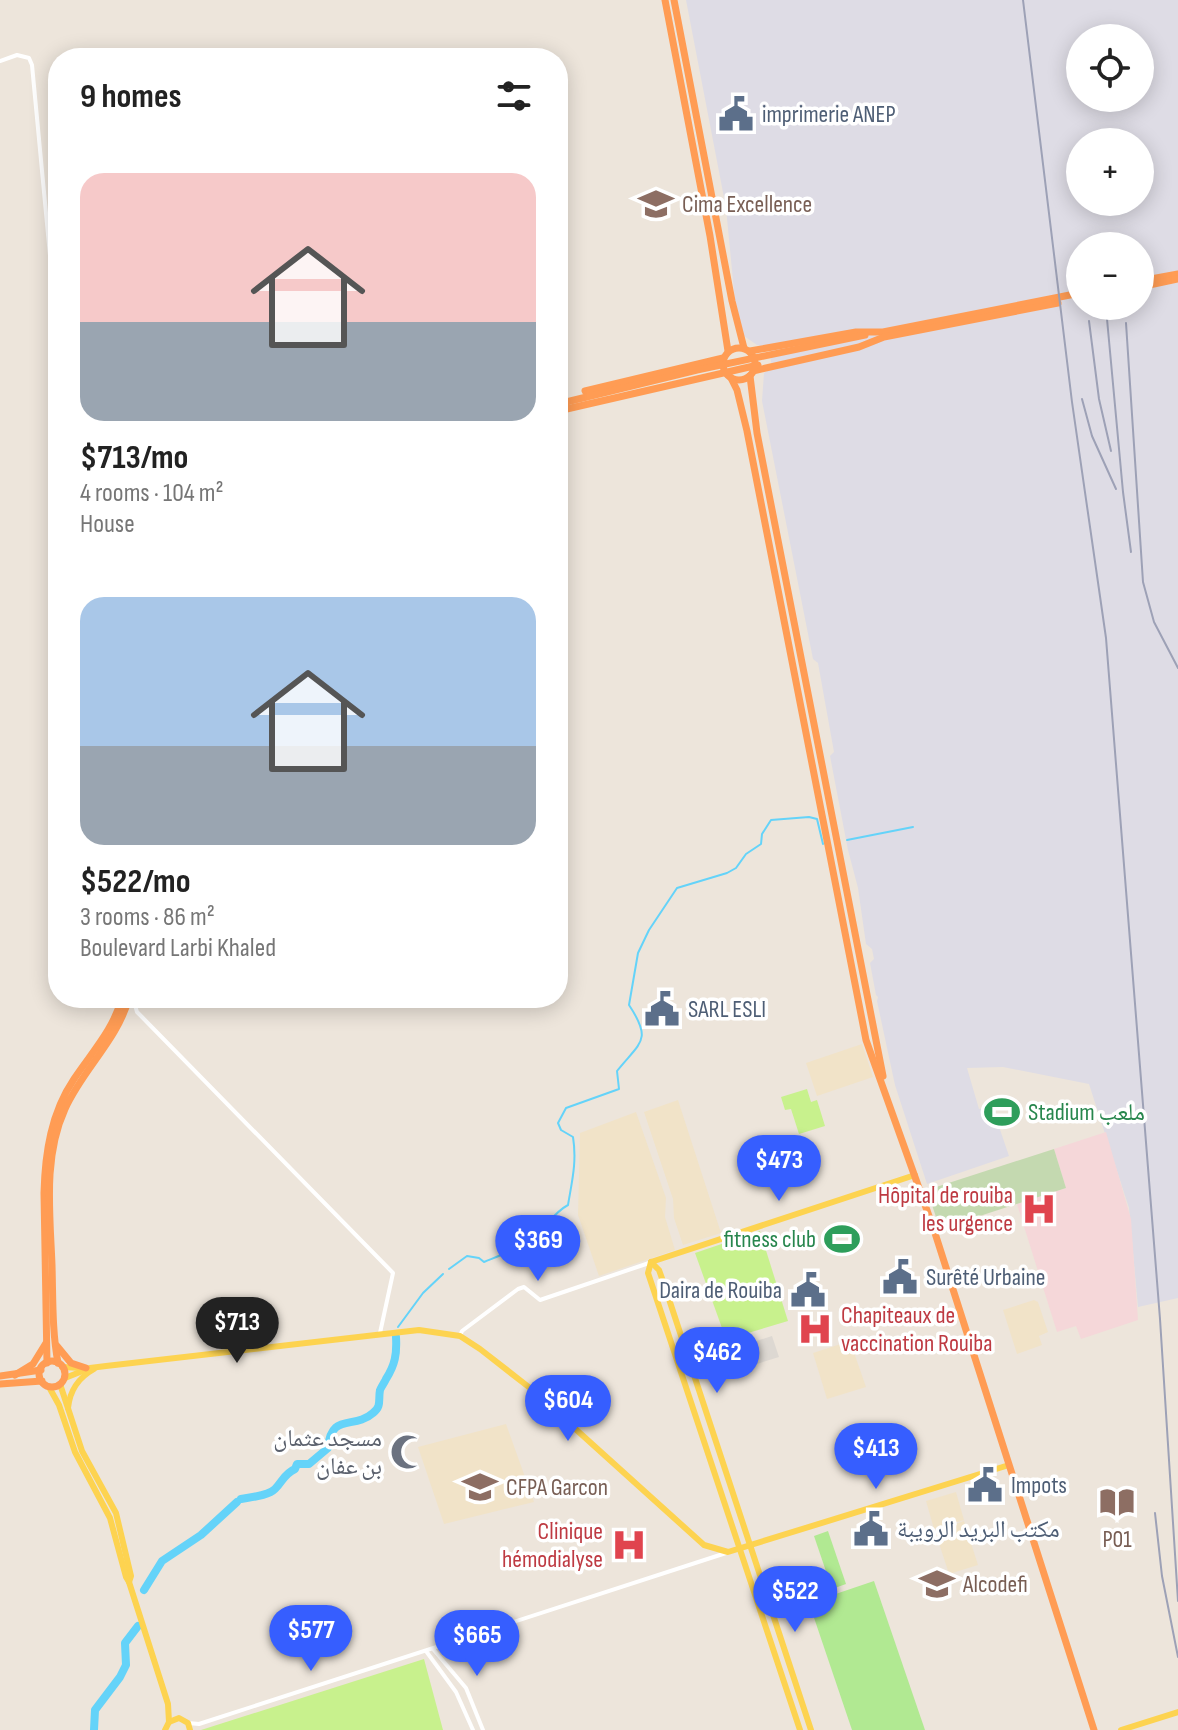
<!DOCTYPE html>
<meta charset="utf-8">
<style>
:root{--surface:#fff;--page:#f2f2f2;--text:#222;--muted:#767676;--accent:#365eff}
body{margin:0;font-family:"Sofia Sans Condensed","Noto Naskh Arabic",sans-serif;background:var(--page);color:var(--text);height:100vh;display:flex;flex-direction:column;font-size:30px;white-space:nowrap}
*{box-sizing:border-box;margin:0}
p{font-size:26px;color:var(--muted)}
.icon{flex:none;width:44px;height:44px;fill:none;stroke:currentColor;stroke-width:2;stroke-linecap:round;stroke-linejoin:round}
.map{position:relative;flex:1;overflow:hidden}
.sheet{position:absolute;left:48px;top:48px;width:520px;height:960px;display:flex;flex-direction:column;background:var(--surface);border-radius:32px;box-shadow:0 4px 20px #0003}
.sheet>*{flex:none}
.tools{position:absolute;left:1066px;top:24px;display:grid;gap:16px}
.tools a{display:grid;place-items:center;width:88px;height:88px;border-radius:50%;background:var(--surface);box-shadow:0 4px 20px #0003;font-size:40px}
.price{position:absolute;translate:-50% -68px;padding:0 18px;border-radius:28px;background:var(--accent);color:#fff;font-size:26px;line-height:52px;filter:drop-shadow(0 2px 4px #0008)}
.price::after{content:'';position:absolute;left:50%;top:48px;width:24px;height:18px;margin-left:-12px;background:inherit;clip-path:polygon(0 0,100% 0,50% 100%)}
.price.active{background:#222;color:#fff}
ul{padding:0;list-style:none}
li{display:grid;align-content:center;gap:16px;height:424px;padding:0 32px}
li span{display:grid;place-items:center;height:248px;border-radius:24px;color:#555}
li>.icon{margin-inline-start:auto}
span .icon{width:144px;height:144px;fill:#fffc;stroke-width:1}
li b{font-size:34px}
h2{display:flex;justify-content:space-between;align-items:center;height:96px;padding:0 32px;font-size:34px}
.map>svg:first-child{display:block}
.industrial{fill:#dedce5;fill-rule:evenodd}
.education{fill:#f1e3c8}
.medical{fill:#f5d7d9}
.green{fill:#b1e992}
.cemetery{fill:#c4d9b0}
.pitch{fill:#c8f18d}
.plaza{fill:#ddd8d2}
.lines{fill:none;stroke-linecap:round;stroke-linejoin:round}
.stream{stroke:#64d3f9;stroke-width:2}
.river{stroke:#64d3f9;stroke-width:8}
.minor{stroke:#fff;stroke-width:4}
.major{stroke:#fdd350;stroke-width:6}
.highway{stroke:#ff9c54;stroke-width:7}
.rail{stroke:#9da1b6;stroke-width:2}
.labels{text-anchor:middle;stroke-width:7;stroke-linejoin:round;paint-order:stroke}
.service-label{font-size:24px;fill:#4e5e75;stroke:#fff;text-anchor:start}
.education-label{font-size:24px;fill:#785e54;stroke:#fff;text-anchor:start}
.leisure-label{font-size:24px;fill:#27864d;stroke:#fff;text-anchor:start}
.health-label{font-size:24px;fill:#be3a42;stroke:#fff;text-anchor:end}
.worship-label{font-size:24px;fill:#5b616d;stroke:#fff;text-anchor:end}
</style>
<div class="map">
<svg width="1178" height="1730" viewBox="0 0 1178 1730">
<rect width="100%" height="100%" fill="#ede5db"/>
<!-- industrial -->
<path class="industrial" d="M686,0H1178V1298L1138,1307L1129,1208L1089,1084L1003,1067L967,1068L979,1109L992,1106L1009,1156L927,1184L895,1085L877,1001L878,997L876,995L870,963L874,959L872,949L866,944L858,888L848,850L830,756L834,752L818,663L813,659L762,401L764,373L772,368L769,348L757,345L744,336L735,301L726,208ZM1080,38H1140V98H1080ZM1080,142H1140V202H1080ZM1080,246H1140V306H1080Z"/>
<!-- education -->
<g class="education">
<path d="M862,1044L873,1077L817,1096L806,1063Z"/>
<path d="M678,1100L721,1233L683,1245L674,1218L673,1199L644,1112Z"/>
<path d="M636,1112L666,1198L665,1217L675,1250L599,1276L578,1215L580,1133Z"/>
<path d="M1034,1300L1038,1302L1048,1332L1039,1336L1042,1345L1017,1354L1003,1310Z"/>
<path d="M850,1341L866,1387L827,1399L813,1353Z"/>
<path d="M506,1424L534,1502L444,1524L418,1447Z"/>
<path d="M956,1492L964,1520L934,1529L926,1501Z"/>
<path d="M964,1521L978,1565L949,1574L935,1531Z"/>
</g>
<!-- medical -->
<path class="medical" d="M1106,1132L1131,1219L1138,1320L1081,1339L1076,1326L1057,1332L1017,1204L1066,1188L1054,1149Z"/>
<!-- green -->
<g class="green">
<path d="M828,1531L846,1584L832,1589L814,1536Z"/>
<path d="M874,1581L925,1730H852L809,1603Z"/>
</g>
<!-- cemetery -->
<path class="cemetery" d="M1054,1149L1066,1188L940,1229L927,1190Z"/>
<!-- pitch -->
<g class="pitch">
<path d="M807,1089L811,1102L817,1100L825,1126L799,1134L791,1109L785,1110L781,1097Z"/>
<path d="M760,1231L788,1321L738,1336L722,1328L695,1253Z"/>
<path d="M424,1659L443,1730H201Z"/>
</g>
<!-- plaza -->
<path class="plaza" d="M772,1336L779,1357L722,1375L715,1354Z"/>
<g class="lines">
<!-- stream -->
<g class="stream">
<path d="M847,840L913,827"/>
<path d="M449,1269L467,1256L479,1258L484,1262C501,1255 521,1248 536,1236C548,1225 553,1213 568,1205C572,1181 577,1162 573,1137L561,1130L558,1123L566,1108L619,1089L617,1071C640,1042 653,1041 629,1005L638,953L649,930L677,888L727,873L736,868L746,854L761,844L762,834L771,820L809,817L817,819L823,844"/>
<path d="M398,1327L423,1293L443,1274"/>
</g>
<!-- river -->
<g class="river">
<path d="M241,1499C251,1497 268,1496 275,1489C283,1481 284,1474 295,1469L297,1464H309L328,1448C331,1412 354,1430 373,1413C382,1406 378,1400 380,1390C380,1389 386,1380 386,1379C395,1365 397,1354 396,1337"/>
<path d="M144,1590L162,1561L201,1535L237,1502"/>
<path d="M94,1730L95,1710L120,1677L126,1665L125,1643L138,1626"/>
</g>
<!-- minor -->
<g class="minor">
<path d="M0,61L17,55L29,58L32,65L58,340"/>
<path d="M133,998L137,1012L142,1017L393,1273L380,1333"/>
<path d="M460,1336L462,1331L518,1289L524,1287L540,1300L649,1263"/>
<path d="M433,1649L466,1688L483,1730"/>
<path d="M426,1651L456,1692L473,1730"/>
<path d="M188,1723L199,1724L726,1553"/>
</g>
<!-- major -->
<g class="major">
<path d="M651,1262L659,1270L664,1284L811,1730"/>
<path d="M651,1262L648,1273L800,1730"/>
<path d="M651,1262L915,1175"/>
<path d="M62,1367L82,1368"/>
<path d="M65,1378L90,1368L106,1366L419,1330L460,1336L480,1349L530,1388L704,1545L728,1552L1009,1465"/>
<path d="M60,1384L82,1451L116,1513L131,1576L129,1582"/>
<path d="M49,1387L59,1405L75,1452L110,1518L126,1577L129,1582L168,1704L169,1722"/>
<path d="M68,1408C70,1390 78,1378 94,1369"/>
<path d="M165,1730L169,1722L179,1718L188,1723L190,1730"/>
<path d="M1121,1730L1178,1712"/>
</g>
<!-- highway -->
<g class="highway">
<path d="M665,0L710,236L728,351"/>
<path d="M674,0L732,301L744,348"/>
<path d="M1140,281L1178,274"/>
<path d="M1140,287L1178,279"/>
<circle cx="739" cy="364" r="16"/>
<path d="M750,351L856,332H883L1080,293"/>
<path d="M753,371L859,347L884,337L1058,303"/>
<path d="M750,376L757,433L883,1076"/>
<path d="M731,378L737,390L747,431L866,1040L934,1230L1094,1730"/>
<path d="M585,391L723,358"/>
<path d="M558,404L697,370L865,335"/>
<path d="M558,411L758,365"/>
<path d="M57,1346L71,1363L86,1368"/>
<circle cx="52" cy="1374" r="13"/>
<path d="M47,1363L44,1193C45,1153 51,1113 74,1079C92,1052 113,1030 122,998"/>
<path d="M58,1363C52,1331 53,1298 52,1265C50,1213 43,1157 65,1109C83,1069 117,1041 129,998"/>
<path d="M15,1375L33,1364L46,1343"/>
<path d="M0,1376L41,1370"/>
<path d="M0,1384L42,1381"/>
</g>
<!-- rail -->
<g class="rail">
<path d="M1023,0L1072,402L1106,638L1160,1319L1178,1601"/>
<path d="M1107,319L1123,492L1131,552"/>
<path d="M1089,321L1099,399L1111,451"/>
<path d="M1126,323L1143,582L1154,622L1178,668"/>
<path d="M1082,399L1092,436L1116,489"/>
<path d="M1155,1513L1162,1576L1178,1657"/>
</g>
</g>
<!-- icons -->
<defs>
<g id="civic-bare" transform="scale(2.76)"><path d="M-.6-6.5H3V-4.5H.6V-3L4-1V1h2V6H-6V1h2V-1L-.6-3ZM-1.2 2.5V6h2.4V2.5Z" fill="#5c6f8a" stroke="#fff" stroke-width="2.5" paint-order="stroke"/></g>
<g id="university-bare" transform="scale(2.76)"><path d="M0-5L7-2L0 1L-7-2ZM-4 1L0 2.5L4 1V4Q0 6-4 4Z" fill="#8d6e63" stroke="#fff" stroke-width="2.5" paint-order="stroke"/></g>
<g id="stadium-bare" transform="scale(2.76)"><path d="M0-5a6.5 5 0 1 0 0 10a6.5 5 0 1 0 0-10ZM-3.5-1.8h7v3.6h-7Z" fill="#2e9e5b" stroke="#fff" stroke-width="2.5" paint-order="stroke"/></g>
<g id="hospital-bare" transform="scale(2.76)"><path d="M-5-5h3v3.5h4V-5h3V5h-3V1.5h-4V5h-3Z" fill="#e0444e" stroke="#fff" stroke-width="2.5" paint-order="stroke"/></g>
<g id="mosque-bare" transform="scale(2.76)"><path d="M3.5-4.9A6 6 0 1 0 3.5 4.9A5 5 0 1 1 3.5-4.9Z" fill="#6b7280" stroke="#fff" stroke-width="2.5" paint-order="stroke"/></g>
<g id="library-bare" transform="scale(2.76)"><path d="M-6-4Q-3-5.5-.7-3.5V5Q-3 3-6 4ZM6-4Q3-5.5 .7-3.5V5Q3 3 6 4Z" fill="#8d6e63" stroke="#fff" stroke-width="2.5" paint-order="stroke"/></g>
</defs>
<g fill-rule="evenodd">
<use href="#civic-bare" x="736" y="114"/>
<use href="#university-bare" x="656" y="204"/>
<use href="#civic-bare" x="662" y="1009"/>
<use href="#stadium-bare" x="1002" y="1112"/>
<use href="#hospital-bare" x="1039" y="1209"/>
<use href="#stadium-bare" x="842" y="1239"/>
<use href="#civic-bare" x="900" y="1277"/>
<use href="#civic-bare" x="808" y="1290"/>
<use href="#hospital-bare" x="815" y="1329"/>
<use href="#mosque-bare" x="408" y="1452"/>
<use href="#civic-bare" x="985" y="1485"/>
<use href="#university-bare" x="480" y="1487"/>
<use href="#library-bare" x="1117" y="1502"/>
<use href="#civic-bare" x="871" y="1529"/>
<use href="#hospital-bare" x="629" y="1545"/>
<use href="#university-bare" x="937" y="1584"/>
</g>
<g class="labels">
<!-- service labels -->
<g class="service-label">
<text x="762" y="122">imprimerie ANEP</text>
<text x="688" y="1017">SARL ESLI</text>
<text x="926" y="1285">Surêté Urbaine</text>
<text x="782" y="1298" text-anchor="end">Daira de Rouiba</text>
<text x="1011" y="1493">Impots</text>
<text x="897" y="1537">مكتب البريد الرويبة</text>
</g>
<!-- education labels -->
<g class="education-label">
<text x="682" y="212">Cima Excellence</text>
<text x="506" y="1495">CFPA Garcon</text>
<text x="1117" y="1547" text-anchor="middle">P01</text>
<text x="963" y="1592">Alcodefi</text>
</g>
<!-- leisure labels -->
<g class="leisure-label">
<text x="1028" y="1120">Stadium ملعب</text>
<text x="816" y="1247" text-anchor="end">fitness club</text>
</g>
<!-- health labels -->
<g class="health-label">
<text x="1013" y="1203">Hôpital de rouiba<tspan x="1013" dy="28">les urgence</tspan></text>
<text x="841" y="1323" text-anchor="start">Chapiteaux de<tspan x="841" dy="28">vaccination Rouiba</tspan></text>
<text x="603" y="1539">Clinique<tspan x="603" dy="28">hémodialyse</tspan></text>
</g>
<!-- worship labels -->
<g class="worship-label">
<text x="382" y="1446">مسجد عثمان<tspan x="382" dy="28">بن عفان</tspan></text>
</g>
</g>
</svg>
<div class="tools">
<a><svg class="icon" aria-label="locate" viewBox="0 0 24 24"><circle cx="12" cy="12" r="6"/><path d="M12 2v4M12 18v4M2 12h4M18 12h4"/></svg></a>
<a>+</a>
<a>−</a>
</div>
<b class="price" style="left:779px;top:1203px">$473</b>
<b class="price" style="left:538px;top:1283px">$369</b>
<b class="price active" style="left:237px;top:1365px">$713</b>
<b class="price" style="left:717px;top:1395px">$462</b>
<b class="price" style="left:568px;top:1443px">$604</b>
<b class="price" style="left:876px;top:1491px">$413</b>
<b class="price" style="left:795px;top:1634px">$522</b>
<b class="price" style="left:311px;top:1673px">$577</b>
<b class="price" style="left:477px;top:1678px">$665</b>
<section class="sheet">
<h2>9 homes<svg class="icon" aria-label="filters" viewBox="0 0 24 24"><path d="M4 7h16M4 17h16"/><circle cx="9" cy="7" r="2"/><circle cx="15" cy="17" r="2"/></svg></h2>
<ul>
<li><span style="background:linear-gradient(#f6c9c9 60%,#9aa5b1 0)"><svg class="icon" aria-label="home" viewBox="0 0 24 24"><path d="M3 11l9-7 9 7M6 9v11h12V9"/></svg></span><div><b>$713/mo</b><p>4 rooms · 104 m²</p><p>House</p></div></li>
<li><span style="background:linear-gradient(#a9c7e8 60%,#9aa5b1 0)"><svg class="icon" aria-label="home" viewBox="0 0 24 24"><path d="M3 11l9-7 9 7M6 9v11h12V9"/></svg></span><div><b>$522/mo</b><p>3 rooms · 86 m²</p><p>Boulevard Larbi Khaled</p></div></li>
</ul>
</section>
</div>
